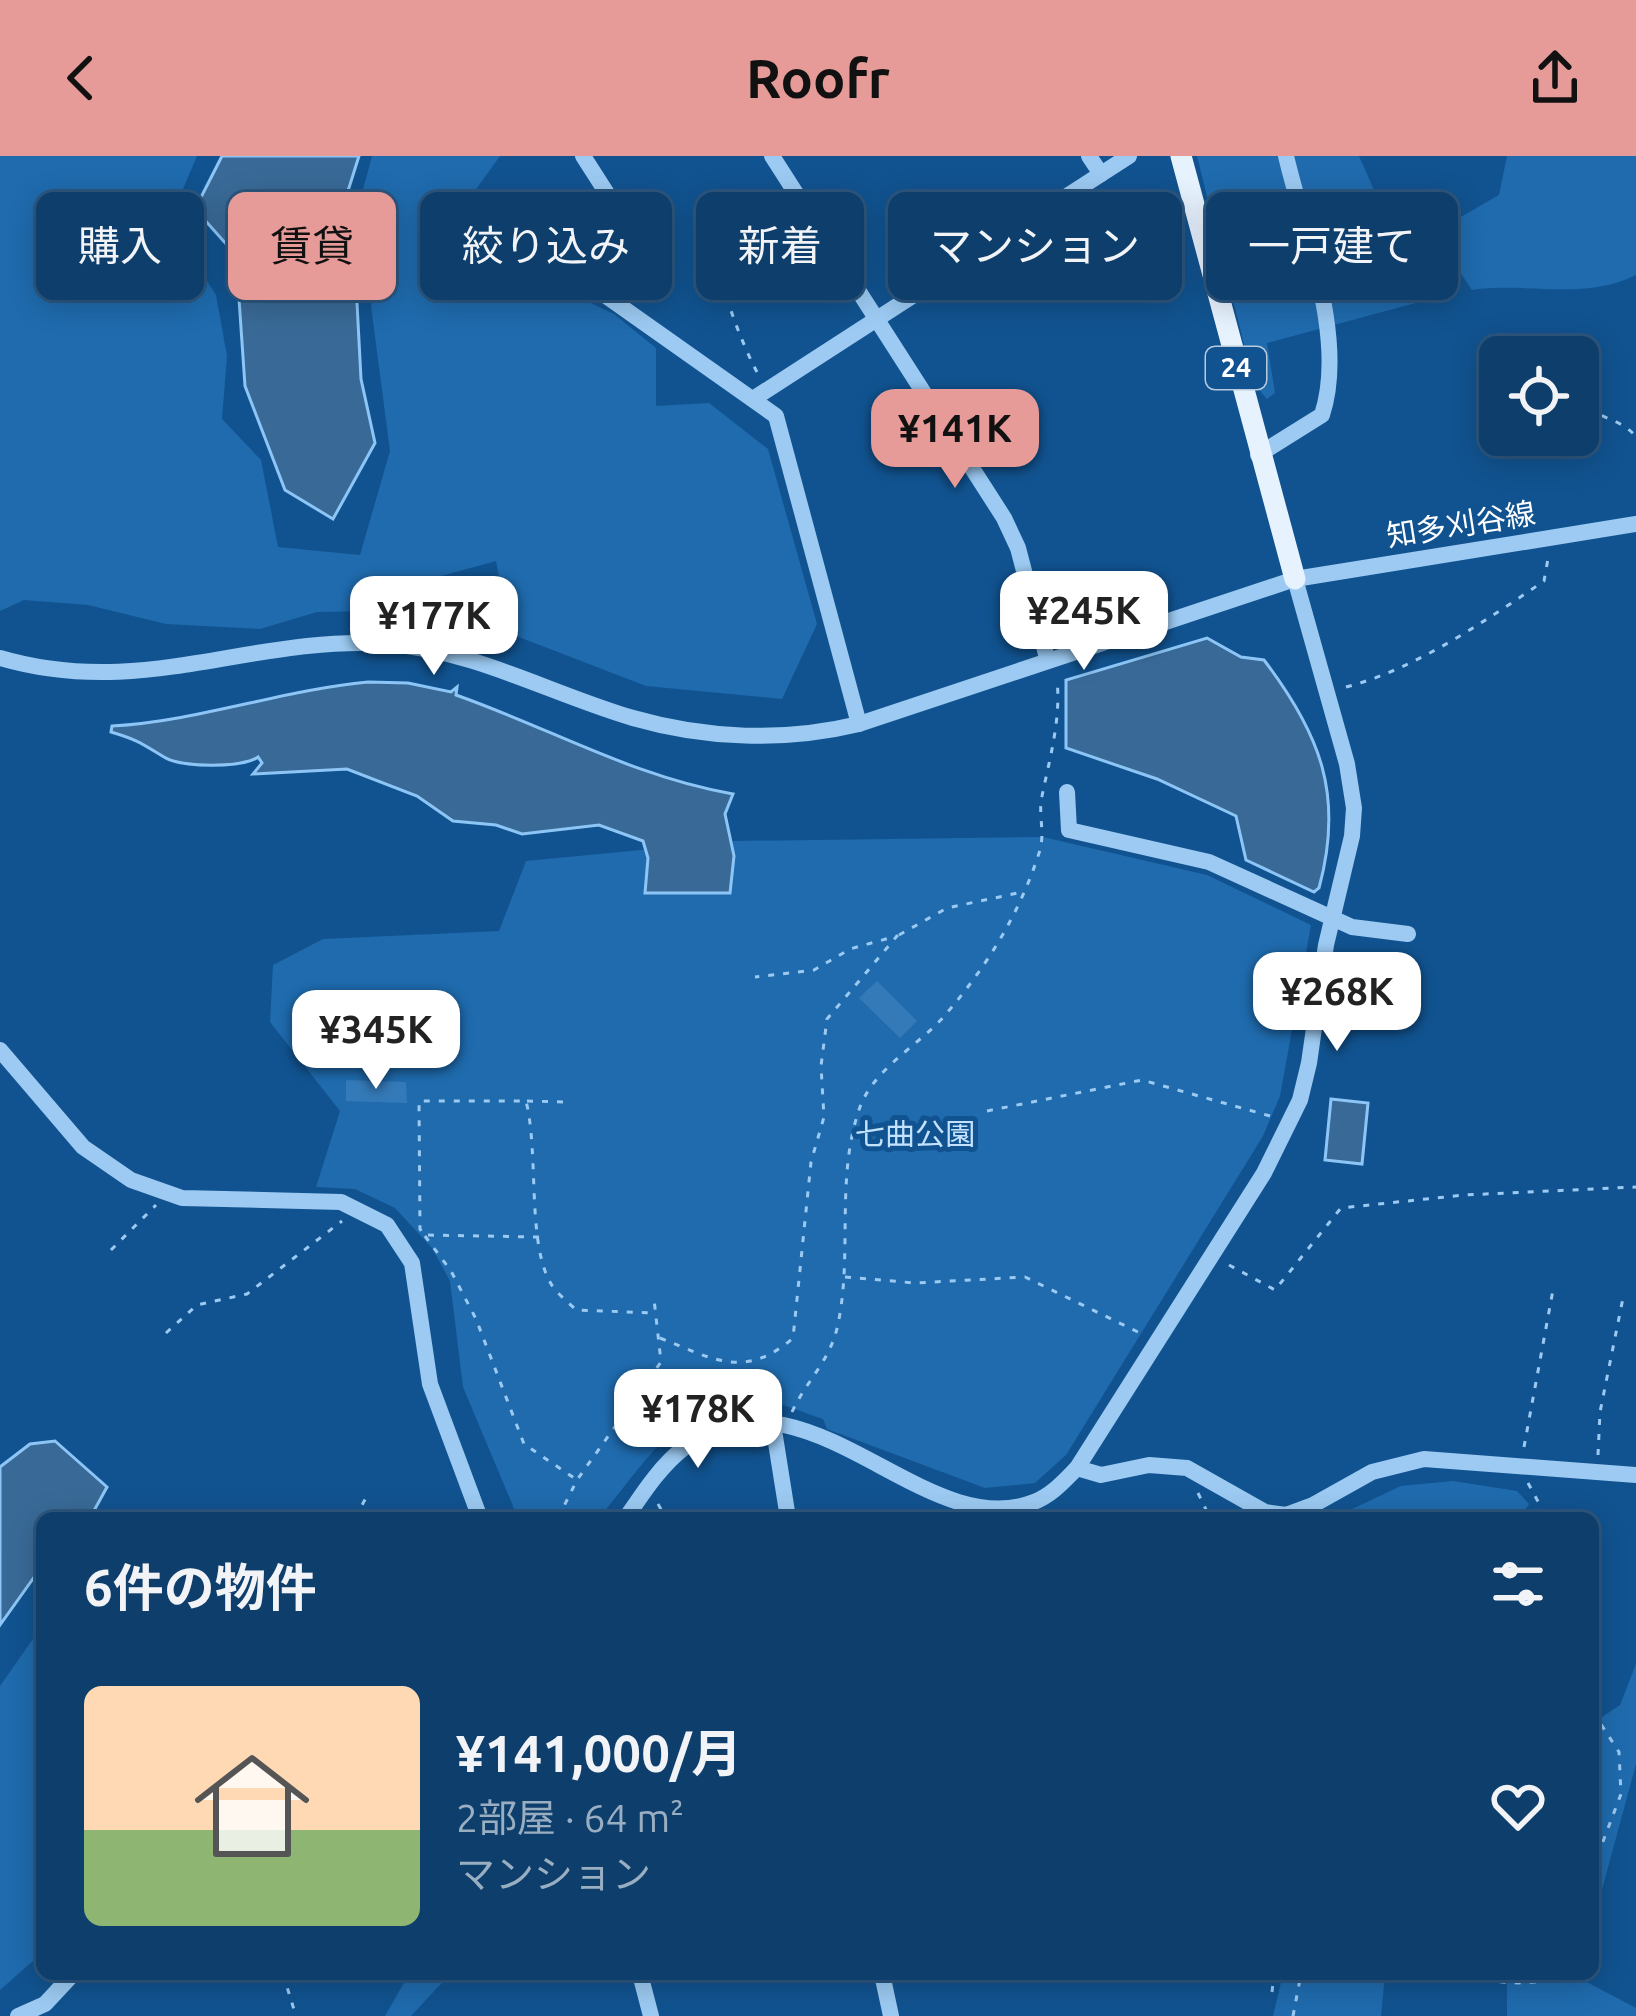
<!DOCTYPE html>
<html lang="ja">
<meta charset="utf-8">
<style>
:root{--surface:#0d3e6c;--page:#164572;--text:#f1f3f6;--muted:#9aaec2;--line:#2d577f;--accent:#e69b98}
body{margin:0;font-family:Ubuntu,"Noto Sans JP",sans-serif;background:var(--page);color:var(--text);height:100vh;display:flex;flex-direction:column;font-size:45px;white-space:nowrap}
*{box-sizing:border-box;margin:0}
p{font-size:39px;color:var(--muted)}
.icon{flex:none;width:66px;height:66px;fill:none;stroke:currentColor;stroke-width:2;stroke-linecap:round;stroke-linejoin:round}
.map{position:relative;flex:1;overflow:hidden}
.side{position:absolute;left:36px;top:1356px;width:1563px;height:468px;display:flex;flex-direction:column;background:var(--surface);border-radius:18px;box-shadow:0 6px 30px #0003,0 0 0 3px var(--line)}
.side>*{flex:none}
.banner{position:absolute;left:36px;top:36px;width:1566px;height:108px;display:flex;gap:24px}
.controls{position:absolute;left:1479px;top:180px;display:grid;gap:24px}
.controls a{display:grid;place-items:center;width:120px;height:120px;border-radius:18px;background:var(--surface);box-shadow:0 6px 30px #0003,0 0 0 3px var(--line);font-size:60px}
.price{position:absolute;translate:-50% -102px;padding:0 27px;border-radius:24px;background:#fff;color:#222;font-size:39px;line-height:78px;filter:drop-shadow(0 3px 6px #0008)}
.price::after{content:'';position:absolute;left:50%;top:72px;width:36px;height:27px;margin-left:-18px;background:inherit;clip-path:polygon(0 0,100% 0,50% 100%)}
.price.current{background:var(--accent);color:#111}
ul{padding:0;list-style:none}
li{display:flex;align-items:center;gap:36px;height:300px;padding:0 48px}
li+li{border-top:3px solid var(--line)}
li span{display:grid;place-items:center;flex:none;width:336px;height:240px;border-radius:18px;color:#555}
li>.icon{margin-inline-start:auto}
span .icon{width:144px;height:144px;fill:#fffc;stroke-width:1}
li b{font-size:51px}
h2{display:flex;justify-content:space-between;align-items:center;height:144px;padding:0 48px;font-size:51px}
.chip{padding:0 42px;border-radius:18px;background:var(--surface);box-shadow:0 6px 30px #0003,0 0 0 3px var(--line);font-size:42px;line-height:108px}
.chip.current{background:var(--accent);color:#111}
header{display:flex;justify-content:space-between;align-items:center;height:156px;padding:0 48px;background:var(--accent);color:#111;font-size:54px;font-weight:700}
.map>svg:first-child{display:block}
.green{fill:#1f6bae}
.water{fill:#396a97;stroke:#8dc6f6;stroke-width:3}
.building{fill:#347ab8}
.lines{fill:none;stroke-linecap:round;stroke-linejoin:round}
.path{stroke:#9ccaf2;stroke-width:3;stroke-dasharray:6 9;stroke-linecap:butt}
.minor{stroke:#9ccaf2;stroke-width:16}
.major{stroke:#e7f2ff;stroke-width:21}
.labels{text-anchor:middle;stroke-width:10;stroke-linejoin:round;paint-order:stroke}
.shield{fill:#115390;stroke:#b8cbde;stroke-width:3}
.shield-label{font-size:27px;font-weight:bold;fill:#fff}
.street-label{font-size:30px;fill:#fff;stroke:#115390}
.park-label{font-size:30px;fill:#c3e2fd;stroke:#115390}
</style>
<header><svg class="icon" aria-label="back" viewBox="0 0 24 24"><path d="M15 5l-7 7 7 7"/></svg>Roofr<svg class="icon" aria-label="share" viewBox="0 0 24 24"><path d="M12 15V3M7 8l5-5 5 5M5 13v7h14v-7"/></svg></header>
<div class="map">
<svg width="1636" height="1860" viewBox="0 0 1636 1860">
<rect width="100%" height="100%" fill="#115390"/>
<!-- green -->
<g class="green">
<path d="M0,0H197L180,40L179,81L216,139L227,200L222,263L261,304L278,391L360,399L390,295L371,150L385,90L361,41L372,0H500L474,36L503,106L614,158L656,192V250L709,247L768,293L817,468L782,543L646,530L511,478L496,405L434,422L375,455L317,456L260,473L166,468L88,449L24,444L0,455Z"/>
<path d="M1197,0H1359L1423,145L1267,187L1275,237L1267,243L1254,228Z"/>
<path d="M1507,0H1636V119C1584,145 1527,126 1472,134L1433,77L1499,39Z"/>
<path d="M1043,681L1207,719L1311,769L1280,940L1263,980L1066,1299L1035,1327L985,1332L827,1273L823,1263C805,1257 787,1249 768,1246C687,1229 643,1311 599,1362H518L463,1231L450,1125L432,1092L395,1052L355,1033L316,1031L340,955L270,866L273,809L323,783L499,775L526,705L735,685Z"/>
<path d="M1453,1325L1517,1335L1529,1348L1520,1362H1333L1401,1330Z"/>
<path d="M42,1470V1797L0,1834V1530Z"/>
<path d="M1636,1508V1608L1593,1767V1567L1620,1549Z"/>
<path d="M409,1818H450L411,1860H385Z"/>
<path d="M1283,1818H1385L1381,1860H1273Z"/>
<path d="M1507,1818H1579V1822L1636,1852V1860H1507Z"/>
</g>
<!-- water -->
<g class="water">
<path d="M222,0H359L347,38L369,97L357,147L361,223L375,287L333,363L285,334L245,230L236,99L195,53Z"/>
<path d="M1207,482L1241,501L1264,504C1321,579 1344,640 1319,732L1314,736L1246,704L1236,660L1157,623L1066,592V524Z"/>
<path d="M368,526L408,527L451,536L457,531L456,539C550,572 634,621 733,638L725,658L734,700L730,737H645L648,702L643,685L599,669L522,678L496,669L453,665L417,640L347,613L253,618L262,607L258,601C243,612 181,612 164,601C141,587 138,584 111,576L112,570C199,565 282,534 368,526Z"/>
<path d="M1331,943L1368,947L1362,1008L1325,1004Z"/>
<path d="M55,1285L107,1331L90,1362H42V1410L0,1469V1311L30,1288Z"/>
</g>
<!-- building -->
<g class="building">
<path d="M877,825L917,865L900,882L859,842Z"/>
<path d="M346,924L406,926L407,947L346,945Z"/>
</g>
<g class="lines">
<!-- path -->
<g class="path">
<path d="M1320,59L1380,37"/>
<path d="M1225,92L1273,81L1289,71"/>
<path d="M1557,199L1558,201"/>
<path d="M757,216C750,204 728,153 728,141L751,117L808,84"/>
<path d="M1578,242C1593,263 1621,261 1636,281"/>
<path d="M1346,531C1416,513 1485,465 1544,425L1549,397"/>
<path d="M899,779L947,752L1018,737"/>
<path d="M527,945L567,946"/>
<path d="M987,955L1142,924L1270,960"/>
<path d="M425,1080L451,1115L476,1163L524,1288L577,1324"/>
<path d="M539,1081L424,1079L420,1073L419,945H526C539,997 527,1085 550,1126C555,1136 568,1146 576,1154L654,1157"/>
<path d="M111,1094L156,1049"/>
<path d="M1229,1109L1275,1134L1341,1052L1464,1039L1636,1031"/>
<path d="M845,1121L915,1127L1025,1121L1140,1177"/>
<path d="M166,1177L197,1149L247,1138L342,1065"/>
<path d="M660,1182C713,1203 745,1224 793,1182L811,1006L824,961L821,910L827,863L897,780L850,793L814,814L755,821"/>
<path d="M792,1256C806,1225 831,1204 838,1168C853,1097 835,1021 860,951C875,911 920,889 946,858C988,809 1021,755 1040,694C1045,676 1038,657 1042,640C1050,601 1061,564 1057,523"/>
<path d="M1524,1291L1553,1134"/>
<path d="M1598,1299L1600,1256L1623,1142"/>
<path d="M1528,1327L1547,1362"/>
<path d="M1198,1337L1210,1362"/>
<path d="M658,1348L666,1362"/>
<path d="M355,1362L367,1340"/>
<path d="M558,1362L577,1324L661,1206L654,1143"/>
<path d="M1593,1556L1619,1596L1621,1638L1593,1712"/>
<path d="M283,1818L296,1860"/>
<path d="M1380,1818L1518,1827L1536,1826L1548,1818"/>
<path d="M1272,1836L1274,1818"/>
<path d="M1293,1860L1301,1818"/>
</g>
<!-- minor -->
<g class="minor">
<path d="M583,0L608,39L524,82L776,260L859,568"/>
<path d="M772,0L1004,362L1018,392L1047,502"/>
<path d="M1089,0L1101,18"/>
<path d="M753,243L1129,0"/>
<path d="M1258,299L1322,259C1347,183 1304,77 1286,0"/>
<path d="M0,502C143,544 253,478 389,488C476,495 551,538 633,562C706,583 784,586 859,568L1295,423L1636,368"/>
<path d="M1067,636L1069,674L1209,706L1352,771L1408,778"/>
<path d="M0,894L83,991L131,1024L182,1042L341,1046L387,1069L412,1107L430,1228L480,1362"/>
<path d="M773,1268L788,1362"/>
<path d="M1077,1312L1101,1319L1149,1309L1187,1312L1265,1356L1286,1359L1313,1349L1372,1316L1424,1303L1636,1319"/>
<path d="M626,1362C643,1337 661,1309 685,1291C805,1200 924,1390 1034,1346C1052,1339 1064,1325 1077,1312L1264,1017L1300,944L1309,907L1326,789L1352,680L1354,652L1347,608L1295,423"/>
<path d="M640,1818L651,1860"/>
<path d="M882,1818L891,1860"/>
<path d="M18,1860L45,1848L73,1818"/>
</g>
<!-- major -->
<path class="major" d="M1181,0L1295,423"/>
</g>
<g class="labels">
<!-- shield labels -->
<rect class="shield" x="1206" y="191" width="60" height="42" rx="9"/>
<g class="shield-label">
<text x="1236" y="221">24</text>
</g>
<!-- street labels -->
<g class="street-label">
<text transform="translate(1461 369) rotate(-9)" y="10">知多刈谷線</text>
</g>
<!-- park labels -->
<g class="park-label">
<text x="915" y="989">七曲公園</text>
</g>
</g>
</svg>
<div class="controls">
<a><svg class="icon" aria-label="locate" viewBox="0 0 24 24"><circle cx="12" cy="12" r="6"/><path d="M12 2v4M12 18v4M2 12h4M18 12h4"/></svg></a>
</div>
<b class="price current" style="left:955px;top:335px">¥141K</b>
<b class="price" style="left:1084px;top:517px">¥245K</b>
<b class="price" style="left:434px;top:522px">¥177K</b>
<b class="price" style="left:1337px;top:898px">¥268K</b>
<b class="price" style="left:376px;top:936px">¥345K</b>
<b class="price" style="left:698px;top:1315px">¥178K</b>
<div class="banner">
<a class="chip">購入</a>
<a class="chip current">賃貸</a>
<a class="chip">絞り込み</a>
<a class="chip">新着</a>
<a class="chip">マンション</a>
<a class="chip">一戸建て</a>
</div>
<section class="side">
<h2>6件の物件<svg class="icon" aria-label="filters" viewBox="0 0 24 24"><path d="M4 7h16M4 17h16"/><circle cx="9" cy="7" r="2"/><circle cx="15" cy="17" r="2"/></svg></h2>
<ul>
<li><span style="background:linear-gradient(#ffd9b3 60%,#8fb573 0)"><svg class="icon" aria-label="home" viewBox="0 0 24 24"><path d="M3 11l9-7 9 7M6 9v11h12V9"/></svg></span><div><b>¥141,000/月</b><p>2部屋 · 64 m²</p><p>マンション</p></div><svg class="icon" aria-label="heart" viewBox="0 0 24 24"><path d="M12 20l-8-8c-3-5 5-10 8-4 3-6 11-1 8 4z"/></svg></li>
</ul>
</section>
</div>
